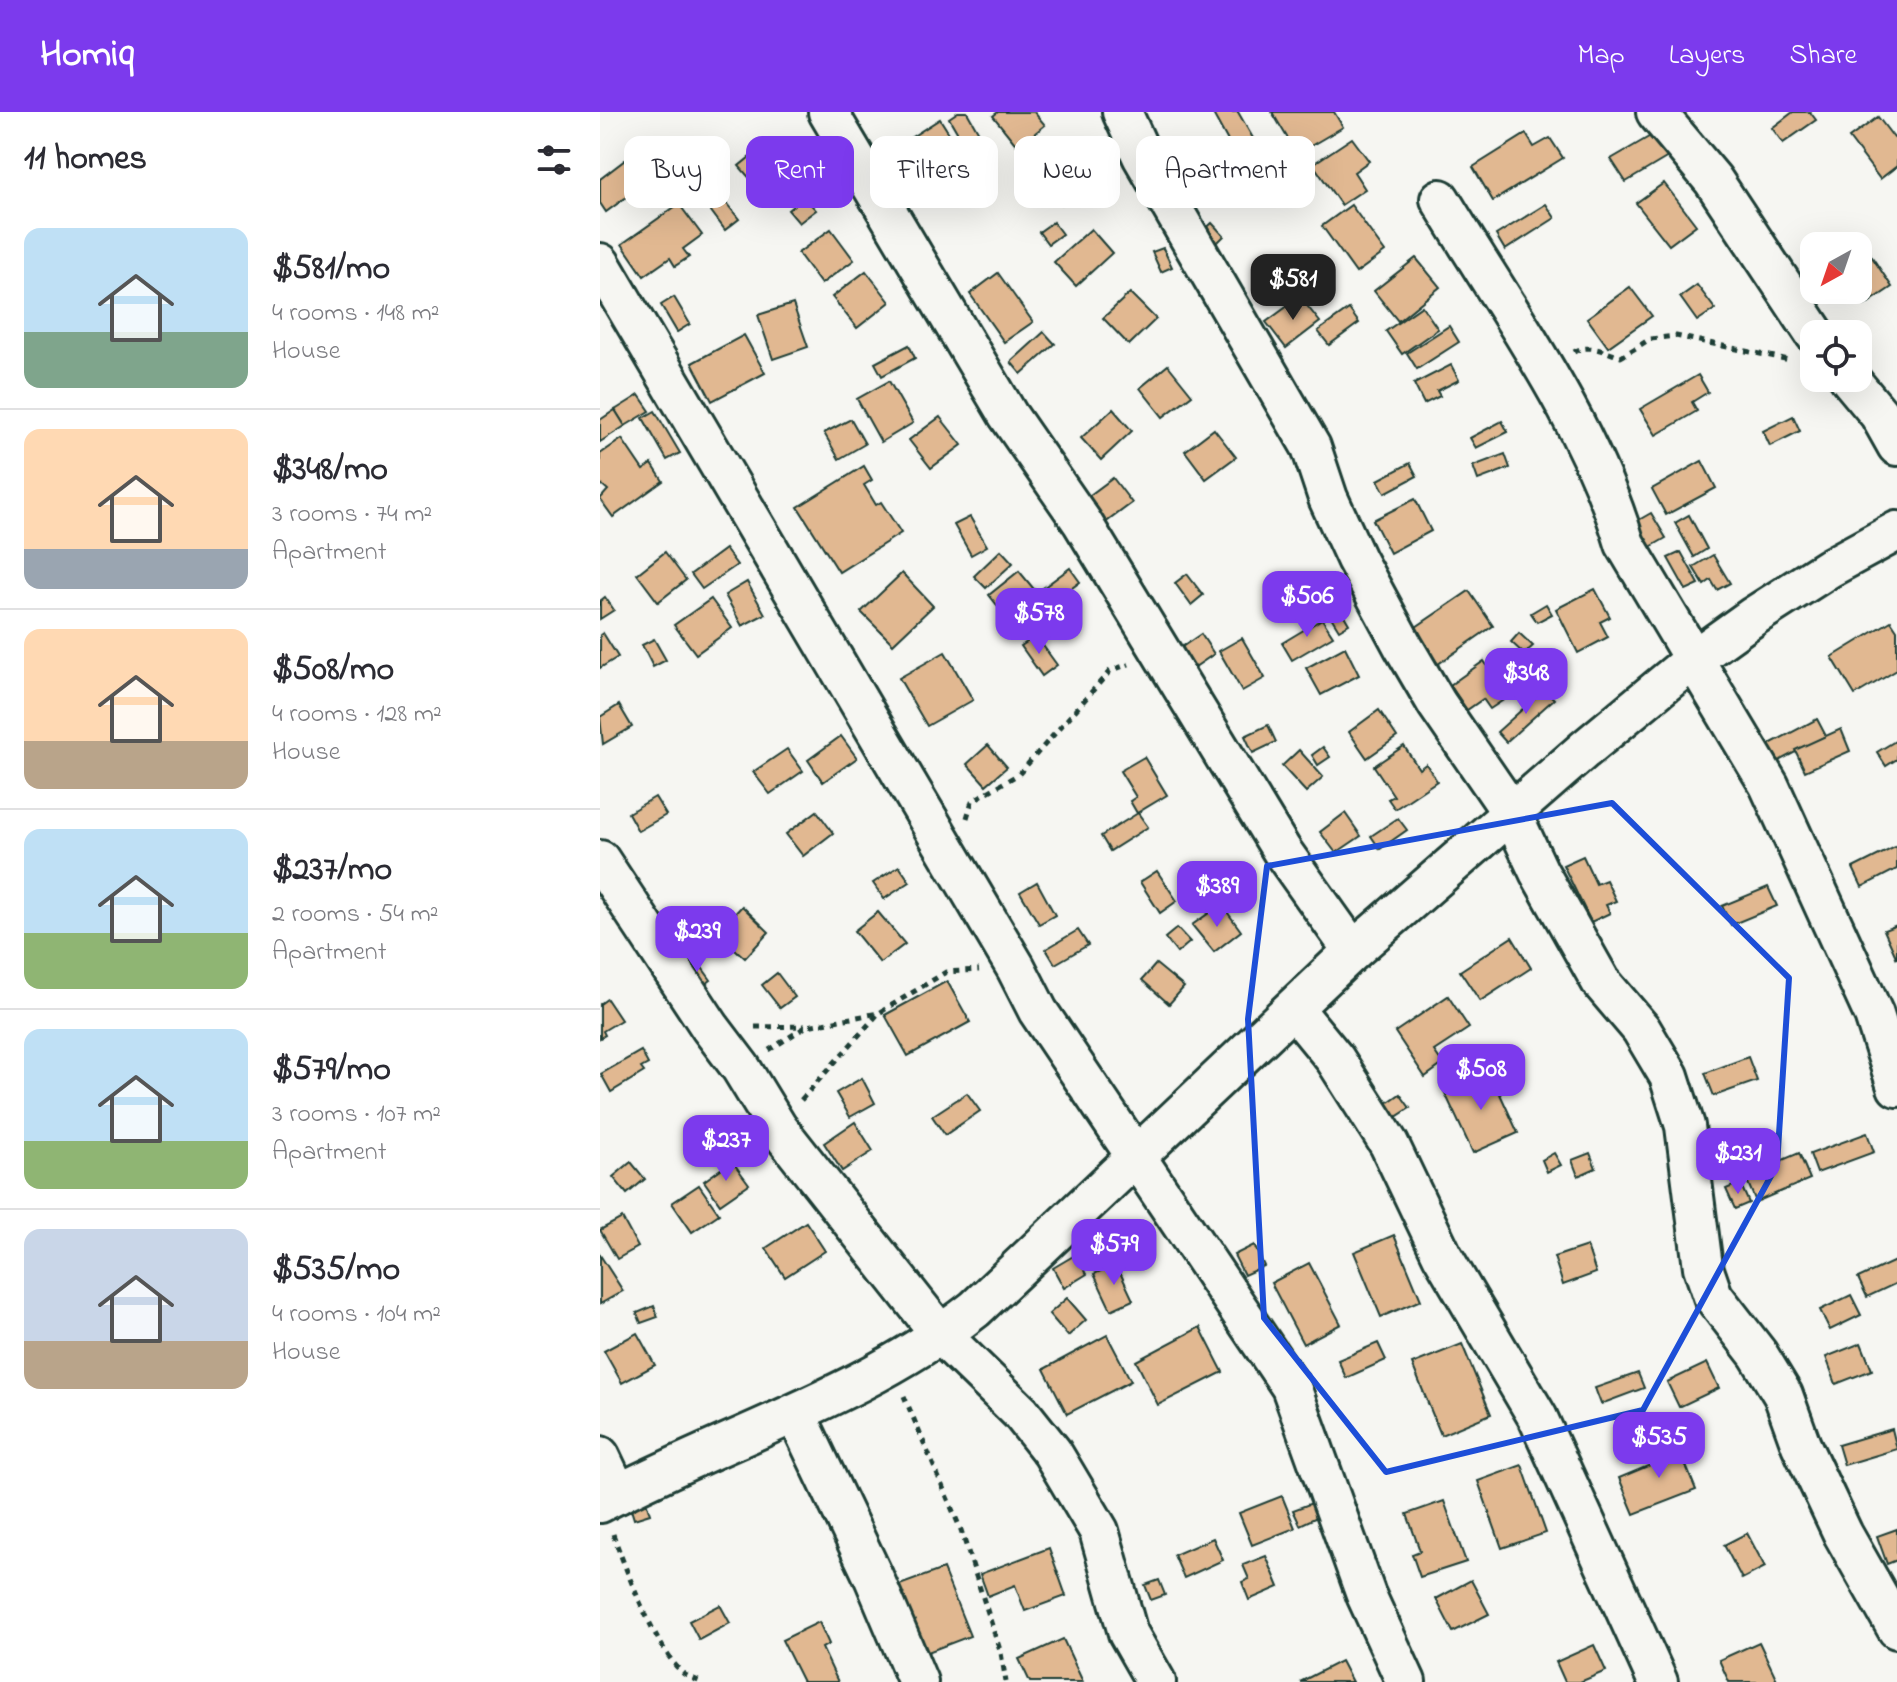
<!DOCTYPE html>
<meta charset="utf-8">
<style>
:root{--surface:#fff;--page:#f7f7f7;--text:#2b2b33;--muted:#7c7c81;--line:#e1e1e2;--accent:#7c3aed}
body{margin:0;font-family:"Indie Flower",sans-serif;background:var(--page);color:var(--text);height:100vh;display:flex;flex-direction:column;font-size:30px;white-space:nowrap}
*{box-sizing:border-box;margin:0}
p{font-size:26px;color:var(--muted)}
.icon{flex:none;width:44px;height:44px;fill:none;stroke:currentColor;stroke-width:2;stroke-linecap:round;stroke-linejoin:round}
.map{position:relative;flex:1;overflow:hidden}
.panel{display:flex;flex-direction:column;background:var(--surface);width:600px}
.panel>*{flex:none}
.hud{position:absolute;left:24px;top:24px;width:760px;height:72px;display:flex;gap:16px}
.needle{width:52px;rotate:220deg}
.fabs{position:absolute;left:1200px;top:120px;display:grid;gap:16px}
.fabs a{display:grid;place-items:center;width:72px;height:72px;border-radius:16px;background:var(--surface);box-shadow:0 8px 32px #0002;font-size:40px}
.price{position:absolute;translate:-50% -68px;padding:0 18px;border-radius:16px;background:var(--accent);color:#fff;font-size:26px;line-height:52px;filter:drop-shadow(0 2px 4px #0008)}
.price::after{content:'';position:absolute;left:50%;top:48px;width:24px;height:18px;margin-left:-12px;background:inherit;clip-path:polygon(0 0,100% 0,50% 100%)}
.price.selected{background:#222;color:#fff}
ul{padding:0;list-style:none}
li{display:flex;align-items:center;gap:24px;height:200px;padding:0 24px}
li+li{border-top:2px solid var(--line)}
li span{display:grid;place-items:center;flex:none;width:224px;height:160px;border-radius:16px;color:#555}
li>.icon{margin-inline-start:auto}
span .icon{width:96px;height:96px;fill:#fffc;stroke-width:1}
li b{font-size:34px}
h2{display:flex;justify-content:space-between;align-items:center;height:96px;padding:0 24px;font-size:34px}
.pill{padding:0 28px;border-radius:16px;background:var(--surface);box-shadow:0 8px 32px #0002;font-size:28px;line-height:72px}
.pill.selected{background:var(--accent);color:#fff}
header{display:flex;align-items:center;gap:48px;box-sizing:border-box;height:112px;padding:0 40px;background:var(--accent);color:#fff}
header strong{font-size:38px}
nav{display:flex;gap:44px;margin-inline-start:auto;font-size:28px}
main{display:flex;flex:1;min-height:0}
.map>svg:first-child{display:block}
.building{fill:#e1b891;stroke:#1f3d34;stroke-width:2}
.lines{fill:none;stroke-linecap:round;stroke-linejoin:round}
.street-casing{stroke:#1f3d34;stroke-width:44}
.path{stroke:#1f3d34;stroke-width:5;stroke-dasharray:6 6;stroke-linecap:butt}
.street{stroke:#f6f6f2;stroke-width:38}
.marked{fill:none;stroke:#1d4ed8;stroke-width:6;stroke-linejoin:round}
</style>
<header>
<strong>Homiq</strong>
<nav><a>Map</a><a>Layers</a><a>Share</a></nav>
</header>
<main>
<section class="panel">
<h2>11 homes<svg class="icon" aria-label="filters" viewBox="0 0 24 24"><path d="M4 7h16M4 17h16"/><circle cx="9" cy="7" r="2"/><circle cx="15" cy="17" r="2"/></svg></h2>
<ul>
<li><span style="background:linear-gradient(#bfe0f5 65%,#7fa58c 0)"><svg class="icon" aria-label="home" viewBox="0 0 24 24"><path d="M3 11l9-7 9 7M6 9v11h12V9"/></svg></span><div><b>$581/mo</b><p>4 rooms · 148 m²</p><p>House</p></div></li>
<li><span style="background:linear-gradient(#ffd9b3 75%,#9aa5b1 0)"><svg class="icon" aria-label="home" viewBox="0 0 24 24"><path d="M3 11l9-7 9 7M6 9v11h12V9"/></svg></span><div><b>$348/mo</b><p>3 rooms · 74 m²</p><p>Apartment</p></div></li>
<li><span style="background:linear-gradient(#ffd9b3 70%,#b9a48a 0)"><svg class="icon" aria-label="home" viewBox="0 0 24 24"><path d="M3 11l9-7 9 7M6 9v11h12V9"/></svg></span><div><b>$508/mo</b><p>4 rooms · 128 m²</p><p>House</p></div></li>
<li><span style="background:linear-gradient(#bfe0f5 65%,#8fb573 0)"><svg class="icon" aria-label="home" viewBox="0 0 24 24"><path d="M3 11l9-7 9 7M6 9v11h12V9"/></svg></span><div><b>$237/mo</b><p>2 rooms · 54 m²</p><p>Apartment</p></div></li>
<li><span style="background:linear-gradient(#bfe0f5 70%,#8fb573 0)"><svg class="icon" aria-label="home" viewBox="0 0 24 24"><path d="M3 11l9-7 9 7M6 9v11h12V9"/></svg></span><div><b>$579/mo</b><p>3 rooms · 107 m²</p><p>Apartment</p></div></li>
<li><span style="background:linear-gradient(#c9d6e8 70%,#b9a48a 0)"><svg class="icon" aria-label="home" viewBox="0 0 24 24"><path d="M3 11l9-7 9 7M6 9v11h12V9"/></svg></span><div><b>$535/mo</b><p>4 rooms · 104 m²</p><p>House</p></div></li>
</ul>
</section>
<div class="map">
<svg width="1297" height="1570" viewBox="0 0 1297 1570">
<rect width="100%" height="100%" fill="#f6f6f2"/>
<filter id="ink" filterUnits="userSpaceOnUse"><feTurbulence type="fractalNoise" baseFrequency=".0125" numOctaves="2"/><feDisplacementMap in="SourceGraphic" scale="16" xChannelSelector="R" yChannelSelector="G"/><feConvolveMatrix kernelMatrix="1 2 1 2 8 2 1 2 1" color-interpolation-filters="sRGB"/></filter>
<g filter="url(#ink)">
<!-- building -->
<g class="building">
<path d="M358,0H367L387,35L371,44L349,6Z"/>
<path d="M398,0H434L445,13L418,35L393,4Z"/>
<path d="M612,0H638L654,28L634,40Z"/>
<path d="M672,0H734L743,15L697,42Z"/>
<path d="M1193,0H1210L1216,8L1183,31L1172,16Z"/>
<path d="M1278,5L1294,26L1297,24V54L1280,67L1249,26Z"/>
<path d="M340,7L366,48L333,69L307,28Z"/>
<path d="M926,22L934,35L950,26L963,46L893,89L873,55Z"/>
<path d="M1054,22L1068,45L1026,70L1011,47Z"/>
<path d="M752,26L769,49L754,60L765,77L741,93L713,52Z"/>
<path d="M171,28L184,45L170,55L174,61L166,68L162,62L152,69L139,54Z"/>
<path d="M25,48L43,73L6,100L0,91V67Z"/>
<path d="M455,54L478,77L462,92L440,68Z"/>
<path d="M1064,71L1096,113L1069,133L1036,91Z"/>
<path d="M115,77L139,107L125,118L102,87Z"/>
<path d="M204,85L216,98L199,111L188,98Z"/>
<path d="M79,92L102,123L83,137L89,145L75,154L70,146L44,164L22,132Z"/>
<path d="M946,92L955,106L905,138L896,123Z"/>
<path d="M751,93L785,140L756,161L722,114Z"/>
<path d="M453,110L462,122L448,132L439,120Z"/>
<path d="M612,111L624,124L612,136L600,122Z"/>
<path d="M231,117L254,148L221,172L198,141Z"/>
<path d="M491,117L512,141L476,174L454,150Z"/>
<path d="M1256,121L1292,175L1265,193L1255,178H1258V134H1236Z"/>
<path d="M563,136L572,155L561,160L552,140Z"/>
<path d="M816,146L840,175L798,209L774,179Z"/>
<path d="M266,159L290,190L257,216L232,185Z"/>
<path d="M398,161L433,210L404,230L370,182Z"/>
<path d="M1097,173L1115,197L1097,209L1080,185Z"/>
<path d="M1030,175L1052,204L1008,235L987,206Z"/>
<path d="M530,181L556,207L529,233L503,206Z"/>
<path d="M74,185L90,212L77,220L61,193Z"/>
<path d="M700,185L720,210L686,236L666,210Z"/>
<path d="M193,192L208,235L173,247L158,203Z"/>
<path d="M822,194L838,217L802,242L786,219Z"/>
<path d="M749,197L759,211L729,233L718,219Z"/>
<path d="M849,214L859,230L817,257L807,241Z"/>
<path d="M444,220L455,232L421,262L411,250Z"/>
<path d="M144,223L165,261L112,289L92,251Z"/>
<path d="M309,233L315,246L282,264L275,251Z"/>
<path d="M568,253L592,283L563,305L540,276Z"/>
<path d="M851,253L859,268L837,279L840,284L824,292L814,272Z"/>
<path d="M1098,263L1108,280L1092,290L1097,299L1056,323L1040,297Z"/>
<path d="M289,269L313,311L281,330L257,287Z"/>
<path d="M39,283L50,299L25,314L15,298Z"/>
<path d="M513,297L532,319L501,348L481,326Z"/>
<path d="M15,298L25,314L0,330V308Z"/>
<path d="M55,299L80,341L67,348L43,306Z"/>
<path d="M1193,304L1200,319L1170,334L1163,319Z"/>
<path d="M340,305L362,333L331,356L309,328Z"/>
<path d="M251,307L265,332L239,347L224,321Z"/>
<path d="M902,309L908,320L876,336L870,326Z"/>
<path d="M614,317L636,345L606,367L585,339Z"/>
<path d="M22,327L43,358L52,352L63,369L13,405L0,387L8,378L0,371V342Z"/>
<path d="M905,342L910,356L878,368L873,354Z"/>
<path d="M1102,349L1116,376L1066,403L1052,377Z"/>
<path d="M810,351L817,364L785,381L778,368Z"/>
<path d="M264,354L272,368L264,373L276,393L281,390L301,421L239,460L198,395Z"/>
<path d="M513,366L532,391L505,411L486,386Z"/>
<path d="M815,387L831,419L790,441L773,408Z"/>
<path d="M1051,401L1066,426L1038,442L1023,417Z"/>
<path d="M1089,403L1107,437L1094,445L1075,411Z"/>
<path d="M370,405L387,434L371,443L354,413Z"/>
<path d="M125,437L137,453L102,477L91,462Z"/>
<path d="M401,438L413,451L386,476L374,464Z"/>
<path d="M65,440L86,468L58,490L37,462Z"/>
<path d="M1081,440L1099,472L1086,478L1068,446Z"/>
<path d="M1113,443L1130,471L1117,478L1111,468L1104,473L1093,455Z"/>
<path d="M470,456L480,470L453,490L443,476Z"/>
<path d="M419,459L443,488L412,512L389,483Z"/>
<path d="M302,461L333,494L293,532L261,500Z"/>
<path d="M587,462L603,483L591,493L575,471Z"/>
<path d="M147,470L165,502L142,514L125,483Z"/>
<path d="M995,477L1010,505L1000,510L1008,525L978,541L956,497Z"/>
<path d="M869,479L893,514L838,552L813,517Z"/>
<path d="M732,483L749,512L739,518L728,500L714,508L708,497Z"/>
<path d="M5,485L14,498L0,507V489Z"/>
<path d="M111,487L132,516L96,542L74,513Z"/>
<path d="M946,492L952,502L937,510L931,501Z"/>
<path d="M722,507L733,524L692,548L682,531Z"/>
<path d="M1291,509L1297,518V558L1255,583L1232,545Z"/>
<path d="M3,521L18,545L0,556V523Z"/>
<path d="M919,521L933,534L924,542L911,530Z"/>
<path d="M601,522L614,542L589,559L576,539Z"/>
<path d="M436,524L457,553L442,564L421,534Z"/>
<path d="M642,526L665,566L642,579L619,539Z"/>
<path d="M54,527L66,548L53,555L42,533Z"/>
<path d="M745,535L759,563L721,583L706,556Z"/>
<path d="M345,540L373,588L327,614L299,566Z"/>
<path d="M884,549L903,577L899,579L905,587L890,597L883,587L867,598L850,573Z"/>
<path d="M945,577L954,587L906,630L897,620Z"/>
<path d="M19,593L32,615L3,632L0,605Z"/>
<path d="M779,598L797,625L767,646L749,620Z"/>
<path d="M1217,607L1226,624L1173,652L1164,635Z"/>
<path d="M668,613L676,630L653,641L645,624Z"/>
<path d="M1241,617L1250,639L1205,659L1195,638Z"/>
<path d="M241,624L257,646L223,670L208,648Z"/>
<path d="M1297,628V647L1286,654L1277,640Z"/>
<path d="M388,633L407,655L386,673L367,652Z"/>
<path d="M804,634L819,657L826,652L837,669L795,697L788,687L794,684L774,654Z"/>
<path d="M723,635L730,645L718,653L712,643Z"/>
<path d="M187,637L203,659L170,682L153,660Z"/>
<path d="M699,638L723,665L706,680L682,654Z"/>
<path d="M544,645L567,683L537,701L530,689L536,685L520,659Z"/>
<path d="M55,685L66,703L38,719L28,701Z"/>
<path d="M217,699L233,721L203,744L186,722Z"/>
<path d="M538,701L548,715L510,739L501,724Z"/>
<path d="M745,701L761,724L736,741L720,720Z"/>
<path d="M798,706L807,718L780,737L771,724Z"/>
<path d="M1297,734V757L1262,775L1253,756Z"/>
<path d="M983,744L996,772L1006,768L1016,789L1006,793L1010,801L991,810L963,753Z"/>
<path d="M299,754L310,770L284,787L273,771Z"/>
<path d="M557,759L577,789L560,801L540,770Z"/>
<path d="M437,770L455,803L439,812L420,780Z"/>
<path d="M1168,775L1177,794L1131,813L1122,794Z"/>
<path d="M142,794L169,820L145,846L117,821Z"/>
<path d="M625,797L641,819L614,840L592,813L612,799L615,804Z"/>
<path d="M278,800L305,832L280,851L254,819Z"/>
<path d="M1297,813V847L1284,818Z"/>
<path d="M577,816L590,830L577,841L565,826Z"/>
<path d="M478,818L488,833L455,852L446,837Z"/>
<path d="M912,825L931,856L880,889L860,859Z"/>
<path d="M95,846L111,868L99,877L83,855Z"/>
<path d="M556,852L584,875L569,892L542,868Z"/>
<path d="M177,861L195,885L180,896L162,873Z"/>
<path d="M347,869L370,910L308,944L285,903Z"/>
<path d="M848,884L869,916L834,939L843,952L825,965L795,920Z"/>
<path d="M7,887L21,908L3,919L5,923L0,926V892Z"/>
<path d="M41,939L48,952L41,956L44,960L11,980L1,962Z"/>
<path d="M1148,945L1157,969L1114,984L1105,961Z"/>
<path d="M889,958L918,1021L873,1041L844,979Z"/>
<path d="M262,966L275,991L250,1005L236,981Z"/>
<path d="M367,981L380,999L345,1023L332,1004Z"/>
<path d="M800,982L810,996L796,1005L787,991Z"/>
<path d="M255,1010L273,1039L242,1059L224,1031Z"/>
<path d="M1267,1021L1274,1040L1217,1061L1210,1042Z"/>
<path d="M954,1041L961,1053L947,1060L942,1048Z"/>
<path d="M990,1041L996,1056L978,1064L972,1048Z"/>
<path d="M1199,1041L1210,1067L1156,1090L1145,1064Z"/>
<path d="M132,1049L149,1072L120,1092L104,1069Z"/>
<path d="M31,1050L45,1067L27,1082L13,1065Z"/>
<path d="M1140,1071L1149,1091L1135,1097L1126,1077Z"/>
<path d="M99,1073L119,1102L92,1120L72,1091Z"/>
<path d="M22,1106L38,1135L17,1147L0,1118Z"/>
<path d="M206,1110L225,1139L185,1165L166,1136Z"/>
<path d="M794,1123L821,1188L781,1205L754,1140Z"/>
<path d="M654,1133L664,1154L644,1163L634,1143Z"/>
<path d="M987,1134L996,1161L963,1173L954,1145Z"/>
<path d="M0,1143L23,1179L0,1192Z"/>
<path d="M475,1143L487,1162L464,1176L453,1156Z"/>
<path d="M1295,1149L1297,1171L1267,1185L1258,1166Z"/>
<path d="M709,1151L741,1212L703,1232L671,1171Z"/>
<path d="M516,1152L533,1188L511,1198L494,1162Z"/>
<path d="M1251,1183L1261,1203L1230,1218L1220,1198Z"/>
<path d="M467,1186L486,1208L468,1224L449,1202Z"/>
<path d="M54,1194L58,1205L41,1211L37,1201Z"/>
<path d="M600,1215L623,1260L558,1293L536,1249Z"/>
<path d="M37,1221L55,1253L22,1271L4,1239Z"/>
<path d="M507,1223L531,1269L467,1302L444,1257Z"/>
<path d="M778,1231L786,1248L746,1266L738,1248Z"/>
<path d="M1261,1231L1272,1258L1236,1272L1226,1245Z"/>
<path d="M862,1232L891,1302L841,1323L812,1252Z"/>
<path d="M1107,1251L1119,1276L1079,1295L1067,1270Z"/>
<path d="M1038,1261L1044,1276L1001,1292L995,1276Z"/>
<path d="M1292,1317L1297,1337L1244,1353L1238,1333Z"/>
<path d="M1076,1329L1096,1378L1034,1402L1019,1366L1060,1349L1056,1337Z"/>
<path d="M922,1353L946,1421L902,1436L878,1369Z"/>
<path d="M682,1384L695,1416L652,1433L639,1401Z"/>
<path d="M45,1386L50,1402L34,1407L29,1391Z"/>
<path d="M844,1389L866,1450L820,1465L812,1442L820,1439L807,1402Z"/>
<path d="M712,1391L717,1405L700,1413L693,1398Z"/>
<path d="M1297,1417V1448L1287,1452L1277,1424Z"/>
<path d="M1147,1421L1165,1455L1142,1467L1124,1433Z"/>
<path d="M613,1426L623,1448L584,1466L574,1443Z"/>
<path d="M449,1436L466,1484L425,1499L415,1473L388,1484L380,1462Z"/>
<path d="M666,1444L679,1475L649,1488L642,1470L649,1467L643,1453Z"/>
<path d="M343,1457L370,1524L320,1543L294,1475Z"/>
<path d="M559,1468L565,1483L551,1488L545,1473Z"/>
<path d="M871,1468L889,1502L853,1520L836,1487Z"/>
<path d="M120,1493L130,1511L99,1528L89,1509Z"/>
<path d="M219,1510L229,1532L222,1536L238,1570H203L182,1528Z"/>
<path d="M463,1527L483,1570H430L419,1547Z"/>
<path d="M1159,1530L1178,1570H1129L1119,1548Z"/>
<path d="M994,1533L1006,1559L980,1570H965L956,1550Z"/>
<path d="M741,1549L752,1570H700Z"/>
</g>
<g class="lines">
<!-- street casing -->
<g class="street-casing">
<g id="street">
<path d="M228,0L408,303L482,410L682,739L753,839"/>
<path d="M522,0L542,44L711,335L728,386L756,447L803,534L837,592L911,700L939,760L1001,870L1041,917L1069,964L1085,1014L1103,1155L1113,1184L1158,1242L1183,1283L1201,1333L1243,1422L1297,1517"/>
<path d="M1056,0L1113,68L1215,222"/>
<path d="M840,87C906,197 988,308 1025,432L1169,673L1274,903L1297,975"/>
<path d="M0,151L416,856L438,899L691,1275L766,1483L806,1570"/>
<path d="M1249,266L1279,302L1297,334"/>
<path d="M0,748L110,915L141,956L177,1015L341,1223L421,1301L452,1340L499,1419L528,1521L556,1570"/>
<path d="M694,897L735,947L789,1032L842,1143L938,1306L1058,1570"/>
<path d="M196,1302L274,1466L318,1570"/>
<path d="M0,1344L18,1382"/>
<path d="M0,1391C125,1325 263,1285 375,1197L753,839L984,638L1094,547L1154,504L1229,456L1297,419"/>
</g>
</g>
<!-- path -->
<g class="path">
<path d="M974,240C989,231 1005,240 1021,245L1050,227L1076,224L1189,248"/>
<path d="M367,706L372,689L419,662L510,559L529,552"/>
<path d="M155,915L205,914"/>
<path d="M169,938L207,914L279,901L346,860L379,858"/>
<path d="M201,988L277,903"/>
<path d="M304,1284L361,1418L401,1541L406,1570"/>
<path d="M13,1422C25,1456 57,1540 84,1562C88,1565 96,1568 101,1570"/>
</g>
<!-- street -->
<use href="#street" class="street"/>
</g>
</g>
<!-- marked area -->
<path class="marked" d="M1012,691L1189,866L1177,1053L1043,1298L786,1360L664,1206L648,907L667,754Z"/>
</svg>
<div class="fabs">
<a><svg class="needle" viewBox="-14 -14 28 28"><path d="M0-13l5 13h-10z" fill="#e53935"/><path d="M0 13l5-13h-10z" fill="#7c7c81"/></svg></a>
<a><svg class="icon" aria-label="locate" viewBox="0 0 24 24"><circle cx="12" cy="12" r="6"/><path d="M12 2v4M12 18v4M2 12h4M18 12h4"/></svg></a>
</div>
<b class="price selected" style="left:693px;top:210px">$581</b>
<b class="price" style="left:707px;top:527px">$506</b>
<b class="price" style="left:439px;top:544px">$578</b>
<b class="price" style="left:926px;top:604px">$348</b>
<b class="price" style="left:617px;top:817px">$389</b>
<b class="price" style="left:97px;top:862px">$239</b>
<b class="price" style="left:881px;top:1000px">$508</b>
<b class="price" style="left:126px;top:1071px">$237</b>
<b class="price" style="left:1138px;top:1084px">$231</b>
<b class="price" style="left:514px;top:1175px">$579</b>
<b class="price" style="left:1059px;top:1368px">$535</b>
<div class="hud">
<a class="pill">Buy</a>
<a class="pill selected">Rent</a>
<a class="pill">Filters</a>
<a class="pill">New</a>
<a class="pill">Apartment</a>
</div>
</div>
</main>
